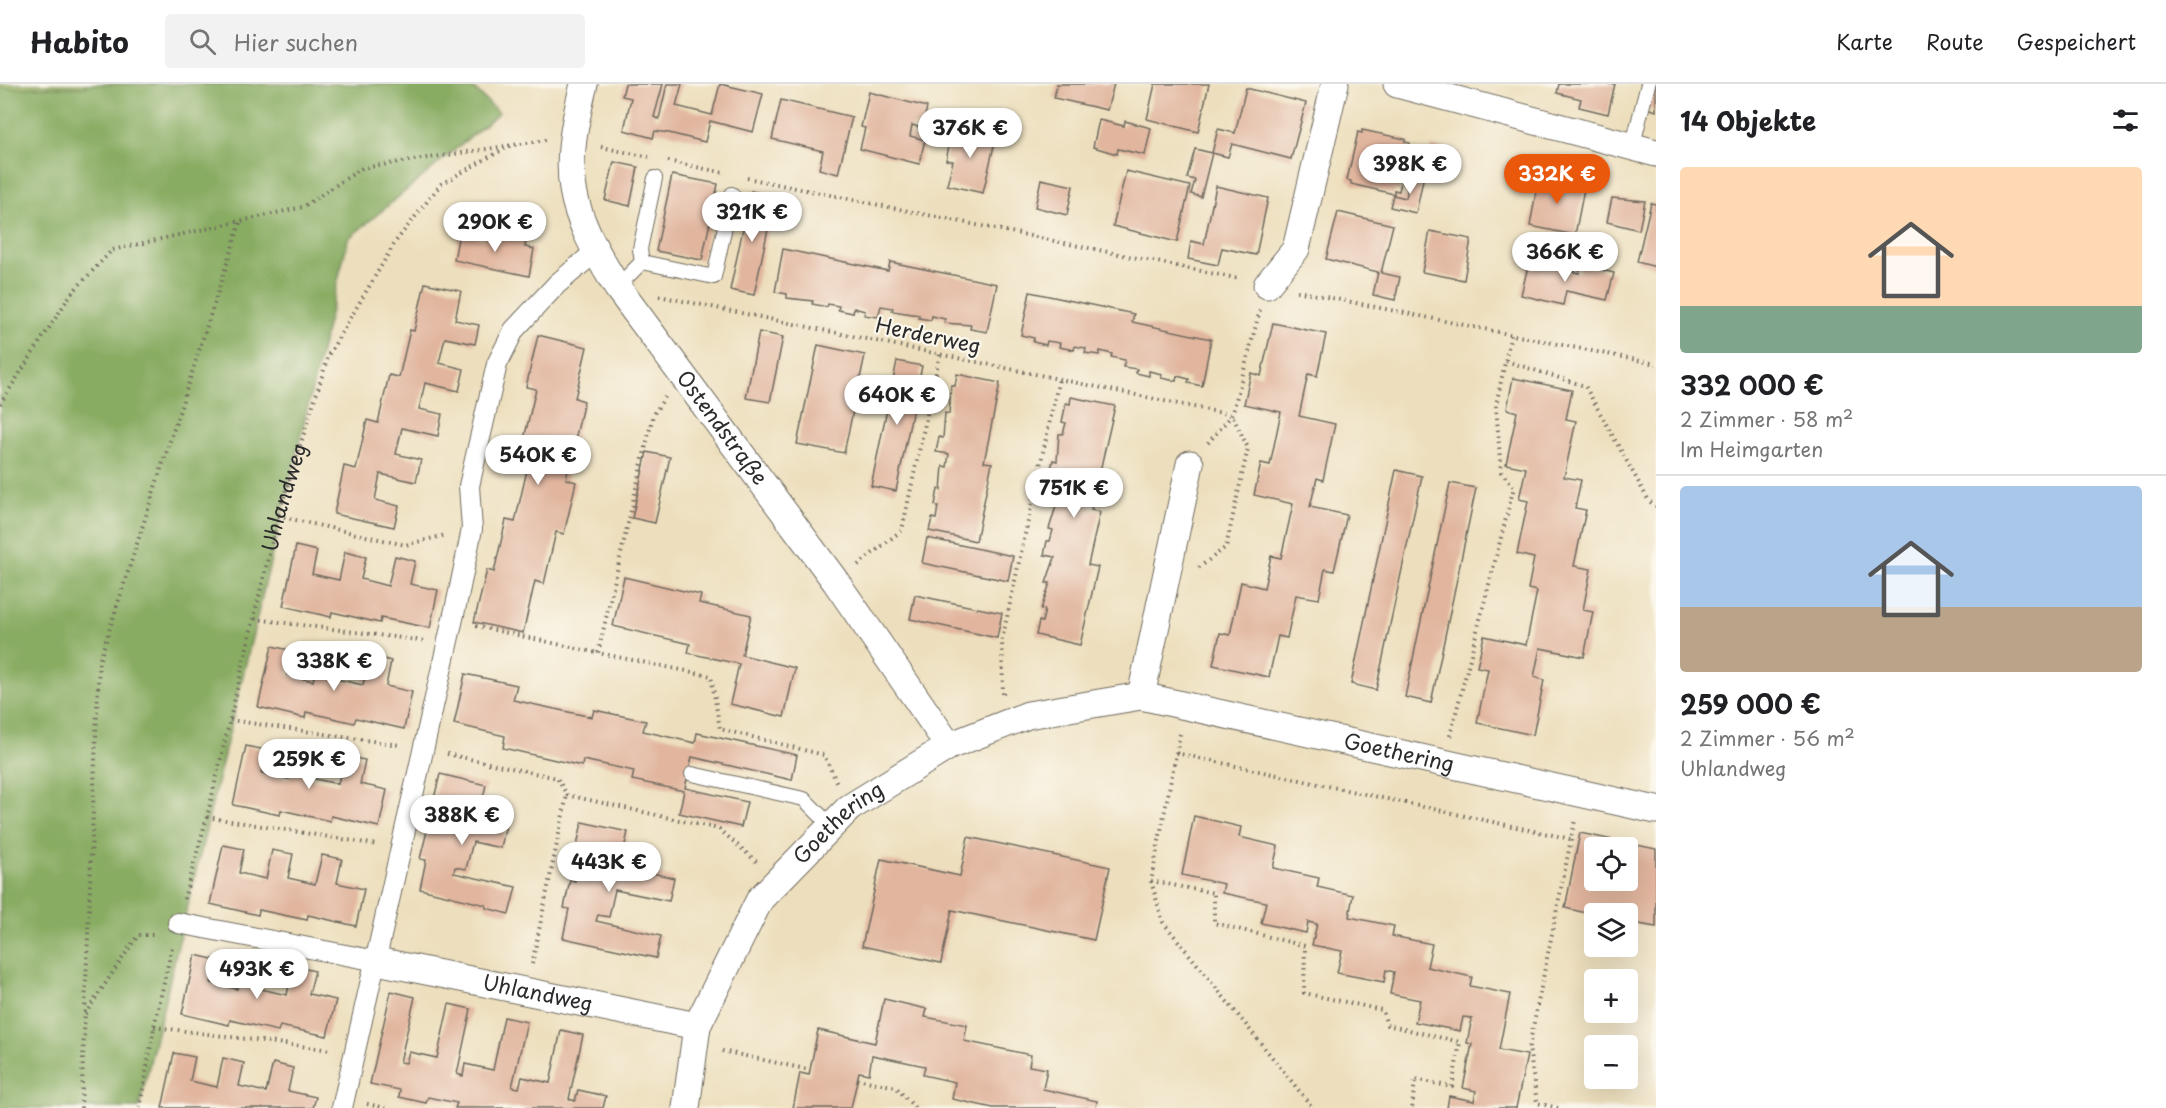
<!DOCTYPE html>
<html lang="de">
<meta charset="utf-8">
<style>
:root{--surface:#fff;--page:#f2f2f2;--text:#202124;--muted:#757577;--line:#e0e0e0;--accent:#ea580c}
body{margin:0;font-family:"Playpen Sans",sans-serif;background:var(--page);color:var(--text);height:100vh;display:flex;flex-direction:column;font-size:22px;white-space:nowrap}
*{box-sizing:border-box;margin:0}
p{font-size:20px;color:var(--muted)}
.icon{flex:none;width:33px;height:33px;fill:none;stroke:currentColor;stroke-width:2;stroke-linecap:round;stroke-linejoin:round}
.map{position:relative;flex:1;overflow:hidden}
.side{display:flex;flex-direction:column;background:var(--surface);width:510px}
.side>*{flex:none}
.controls{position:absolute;left:1584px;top:753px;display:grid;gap:12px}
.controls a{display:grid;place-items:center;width:54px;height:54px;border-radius:6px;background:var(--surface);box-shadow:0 6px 24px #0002;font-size:30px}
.price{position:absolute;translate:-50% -51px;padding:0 14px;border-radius:21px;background:#fff;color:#222;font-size:20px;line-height:39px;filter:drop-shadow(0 2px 3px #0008)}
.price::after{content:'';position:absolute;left:50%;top:36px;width:18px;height:14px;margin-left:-9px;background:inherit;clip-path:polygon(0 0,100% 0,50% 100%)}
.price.selected{background:var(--accent);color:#fff}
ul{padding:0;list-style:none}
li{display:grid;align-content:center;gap:12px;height:318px;padding:0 24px}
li+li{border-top:2px solid var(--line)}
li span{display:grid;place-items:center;height:186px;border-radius:6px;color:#555}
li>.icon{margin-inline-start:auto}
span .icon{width:108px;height:108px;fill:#fffc;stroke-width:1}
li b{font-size:26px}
h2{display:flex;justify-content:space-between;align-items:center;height:72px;padding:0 24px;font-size:26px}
header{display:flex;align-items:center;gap:36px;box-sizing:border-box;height:84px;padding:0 30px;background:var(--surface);border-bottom:2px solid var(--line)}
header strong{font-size:28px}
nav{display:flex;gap:33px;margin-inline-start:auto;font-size:21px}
.search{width:420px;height:54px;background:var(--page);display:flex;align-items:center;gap:15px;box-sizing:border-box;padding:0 21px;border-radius:6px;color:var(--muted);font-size:22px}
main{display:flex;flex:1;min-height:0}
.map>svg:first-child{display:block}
.green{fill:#abc86f;stroke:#6b7a4d;stroke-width:1.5}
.forest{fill:#88ac62;stroke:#5a6c46;stroke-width:1.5}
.building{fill:#e1b59e;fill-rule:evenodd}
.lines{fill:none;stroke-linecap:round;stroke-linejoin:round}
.service-casing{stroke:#6f6a5e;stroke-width:16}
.pedestrian-casing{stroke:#6f6a5e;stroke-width:22}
.minor-casing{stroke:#6f6a5e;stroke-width:29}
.path{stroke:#6f6a5e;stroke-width:4;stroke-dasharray:1.5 4.5;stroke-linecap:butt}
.service{stroke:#fff;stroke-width:14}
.pedestrian{stroke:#fff;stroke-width:20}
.minor{stroke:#fff;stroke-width:27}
.labels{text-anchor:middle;stroke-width:4.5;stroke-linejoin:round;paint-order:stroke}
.street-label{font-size:21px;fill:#2b2b2b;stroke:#fbf7ec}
</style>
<header>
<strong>Habito</strong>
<div class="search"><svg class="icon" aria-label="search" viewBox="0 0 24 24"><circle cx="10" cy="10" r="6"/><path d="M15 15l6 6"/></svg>Hier suchen</div>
<nav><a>Karte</a><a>Route</a><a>Gespeichert</a></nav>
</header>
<main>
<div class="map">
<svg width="1656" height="1024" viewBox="0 0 1656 1024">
<rect width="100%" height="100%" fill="#fbf7ec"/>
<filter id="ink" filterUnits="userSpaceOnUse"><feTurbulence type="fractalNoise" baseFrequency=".0167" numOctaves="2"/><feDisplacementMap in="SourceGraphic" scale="12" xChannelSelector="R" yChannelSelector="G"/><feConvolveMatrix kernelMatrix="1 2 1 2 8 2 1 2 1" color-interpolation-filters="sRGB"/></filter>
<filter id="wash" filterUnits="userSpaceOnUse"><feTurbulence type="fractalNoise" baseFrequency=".008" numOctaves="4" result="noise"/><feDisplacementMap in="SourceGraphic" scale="24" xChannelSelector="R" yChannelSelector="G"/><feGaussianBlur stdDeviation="1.35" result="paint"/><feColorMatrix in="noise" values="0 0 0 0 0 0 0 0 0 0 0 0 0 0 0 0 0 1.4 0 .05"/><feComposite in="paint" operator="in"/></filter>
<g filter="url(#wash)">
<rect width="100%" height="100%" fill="#eddfbd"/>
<!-- green -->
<path class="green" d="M0,0H86V3L0,4Z"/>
<!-- forest -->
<path class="forest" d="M86,0H469L499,29L348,155L139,1024H0V4L85,3Z"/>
<g id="blocks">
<!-- building -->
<g class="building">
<path d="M625,0H663L654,33L659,35L667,0H682L676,22L712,31L720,0L763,10L753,48L710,37L705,58L669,49L655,47L653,54L624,46L631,14L622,12Z"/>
<path d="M1057,0H1114L1107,26L1054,14Z"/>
<path d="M1155,0H1209L1198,48L1147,35Z"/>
<path d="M1559,0H1615L1608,30L1579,23L1581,15L1557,9Z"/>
<path d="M1653,0H1656V27L1647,24Z"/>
<path d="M1246,4L1306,19L1291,75L1232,60L1228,73L1212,69L1201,113L1191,110L1195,96L1187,94L1195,65L1212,69L1218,45L1235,49Z"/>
<path d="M869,8L927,23L922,44L912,41L910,52L925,56L919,80L860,65L865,44L861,43Z"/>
<path d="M781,16L852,33L838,90L819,85L823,67L772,55Z"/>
<path d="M1099,36L1124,42L1125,37L1151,44L1145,71L1118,65L1117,70L1093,63Z"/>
<path d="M953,43L996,53L983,109L947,101L953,77L946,76Z"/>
<path d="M1362,46L1405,55V58L1410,59L1399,107L1394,106V110L1351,100V97L1347,96L1358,48L1362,49Z"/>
<path d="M1432,62L1448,66L1442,93L1426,89Z"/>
<path d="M614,78L638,83L630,122L605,116Z"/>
<path d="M1126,87L1190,102L1177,158L1113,142Z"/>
<path d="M1411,88L1424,91L1416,129L1390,123L1393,111L1406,114Z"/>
<path d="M672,91L718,100L702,176L656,167Z"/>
<path d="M1539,91L1585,100L1575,151L1530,142Z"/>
<path d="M1041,95L1073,102L1067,131L1035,123Z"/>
<path d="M1216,102L1268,114L1256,171L1222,164L1218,181L1188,175L1191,157L1204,160Z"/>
<path d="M751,107L775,112L754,211L730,206Z"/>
<path d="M1612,114L1645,117L1639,146L1607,138Z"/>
<path d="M1651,119L1656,120V183L1637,178Z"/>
<path d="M1338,128L1393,141L1381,189L1400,193L1395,216L1373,211L1378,188L1326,175Z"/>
<path d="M1430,147L1471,155L1464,196L1422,188Z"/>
<path d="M485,148L526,157L525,163L534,165L529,192L454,176L459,149L484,155Z"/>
<path d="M783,165L888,187L890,178L997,200L987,248L970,245L971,241L944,239L945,235L932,232L931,236L919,234V231L892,227L893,224L881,222L878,233L864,231L865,227L854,224L853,229L838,226L839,222L828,220L827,223L812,220L813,217L787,214V210L775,208Z"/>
<path d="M1529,178L1579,189L1581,181L1614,189L1607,216L1566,207L1563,221L1521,211Z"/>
<path d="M425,199L461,207L455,236L479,241L475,260L445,254L439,279L464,285L459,307L425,299L419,325L442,330L438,352L402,344L396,370L421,376L416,398L380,390L375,416L399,422L394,443L334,430L344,382L356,385L367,336L378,339L389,291L399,293L410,246L414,247Z"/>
<path d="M1030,208L1134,230L1132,238L1211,255L1202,302L1188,299L1189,295L1177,292L1176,297L1161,294L1162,290L1149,287V292L1136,289L1137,285L1123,283L1125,276L1111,273L1112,270L1100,267L1099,271L1085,269L1086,264L1075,262L1074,266L1059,263L1060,259L1047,257L1046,261L1033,258L1034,254L1021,251Z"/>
<path d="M1273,239L1326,250L1317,292L1308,290L1299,332L1335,340L1323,396L1317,394L1310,423L1347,431L1334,487L1325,485L1319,515L1296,511L1287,554L1278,552L1269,593L1213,581L1220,549L1230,551L1241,498L1264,504L1271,472L1281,474L1293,420L1254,411L1261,379L1270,381L1281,328L1244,320L1251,289L1261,292Z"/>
<path d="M759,248L783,253L770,318L746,314Z"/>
<path d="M538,251L587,263L575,314L584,317L566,395L576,398L564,450L556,448L544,500L535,497L523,549L474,538L487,486L494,488L506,436L515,438L527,386L517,384L536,305L526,303Z"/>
<path d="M818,261L865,271L844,369L797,360Z"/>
<path d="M897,277L922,282L896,407L871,402Z"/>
<path d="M957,290L1000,299L984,378L992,379L976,457L929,447L932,434L936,435L938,422L935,421L938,405L941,406L943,382L947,383L949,370L936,368L939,353L943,354L945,329L949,330L951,301L955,302Z"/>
<path d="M1513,294L1572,306L1566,335L1576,337L1564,393L1581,396L1575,424L1586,426L1574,482L1591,485L1583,526L1593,528L1584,573L1540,564L1534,593L1544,596L1533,651L1477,639L1488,585L1477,583L1484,552L1526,561L1537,507L1528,505L1534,474L1517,470L1528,417L1519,415L1526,384L1506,380L1517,328L1507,325Z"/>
<path d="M1071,313L1115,322L1091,426L1100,428L1088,481L1098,483L1080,561L1036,551L1039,537L1042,538L1045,526L1041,525L1050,499H1046L1055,473L1044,471L1047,457H1050L1053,446L1049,445L1057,419L1045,416L1048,401L1051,402L1053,391L1050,390L1053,376L1057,377L1059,350H1063L1066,339L1062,338L1066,319L1070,320Z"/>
<path d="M647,368L670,373L655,439L632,434Z"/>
<path d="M1396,386L1422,392L1376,606L1351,600Z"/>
<path d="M1450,399L1476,404L1431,619L1405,613Z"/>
<path d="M927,454L1013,472L1008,497L922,479Z"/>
<path d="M296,462L317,467L312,490L339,496L345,468L366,473L361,495L388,502L395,472L415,477L410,500L438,506L430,544L381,534L380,539L332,528L331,533L283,522Z"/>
<path d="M624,493L701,511L699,519L751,531L742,571L795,584L784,633L730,620L739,580L688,569L690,560L613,542Z"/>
<path d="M915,511L1002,529L997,554L910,535Z"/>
<path d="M272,562L293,567L287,591L313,597L320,567L341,572L336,595L363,601L370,571L391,577L386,602L412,608L404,645L356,634L354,639L306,628L305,634L258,623Z"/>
<path d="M465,590L517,601L513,616L592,633L594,626L646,637L643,647L695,659L697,649L797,671L792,696L692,673L685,704L747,718L741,743L679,729L684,707L632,696L634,687L583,676L582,682L503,664L505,652L454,640Z"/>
<path d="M246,662L266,666L261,689L289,695L295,666L316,670L310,694L338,700L344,672L365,676L360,700L387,706L379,743L331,732L330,737L281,726L280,731L233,721Z"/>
<path d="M440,690L486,701L479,730L467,727L466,732L506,741L501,764L473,758L466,785L455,783L454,789L516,803L509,830L486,824V821L420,805L426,776L420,775L427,747L433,748L439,720L433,719Z"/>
<path d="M1194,732L1241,743L1239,753L1278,762L1273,784L1319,794L1317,803L1353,811L1349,833L1394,842L1392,852L1432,860L1427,883L1472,893L1470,902L1510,910L1499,966L1527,971L1516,1024H1447L1449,1012L1474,1017L1476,1007L1463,1004L1472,960L1467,959L1472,934L1463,933L1460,947L1415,938L1420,916L1390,910L1394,888L1386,886L1384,898L1337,889L1342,867L1312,861L1317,840L1308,838L1306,849L1261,839L1266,818L1222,809L1224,800L1182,791Z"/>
<path d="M582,738L628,748L621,777L610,774L609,779L674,794L669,817L615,806L609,833L598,831L596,837L661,852L656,874L563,854L569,825L564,824L570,796L575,797L582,768L576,767Z"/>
<path d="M1580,749L1656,765V843L1628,838V830L1594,831L1565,824ZM1594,764H1628V796H1594Z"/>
<path d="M968,753L1110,783L1094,856L952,826L941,879L862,862L881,775L960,792Z"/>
<path d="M223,761L244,765L239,789L266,795L272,766L293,770L288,794L315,800L322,771L342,775L337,799L364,805L356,842L308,831L307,836L259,826L258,831L210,820Z"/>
<path d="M195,871L217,876L211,899L237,905L244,876L266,881L261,905L287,911L293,882L315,887L309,910L336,916L327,952L280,942L278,947L230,936L229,941L182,930Z"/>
<path d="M391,907L415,913L400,978L406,979L409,968L437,974L449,920L471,925L457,990L463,992L465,980L493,986L504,933L527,938L512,1003L519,1004L522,993L550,999L561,946L583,951L569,1015L575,1017L578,1006L606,1012L603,1024H455L457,1019L428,1013L426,1019L399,1013L400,1006L370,1000Z"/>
<path d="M884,915L927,925L925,933L967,941L964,957L1031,971L1029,982L1047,985L1043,1005L1097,1017L1096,1024H993L952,1015L955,998L923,991L925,982L872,971L869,990L859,988L851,1024H793L800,989L809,991L818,946L875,959Z"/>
<path d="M174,969L195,973L190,997L217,1003L223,974L244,979L239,1002L266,1008L273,979L293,984L288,1007L316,1013L313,1024H162Z"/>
</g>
</g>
</g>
<g filter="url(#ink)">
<use href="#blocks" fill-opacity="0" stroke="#6f6a5e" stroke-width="1.5"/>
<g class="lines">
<!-- service casing -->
<g class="service-casing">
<g id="service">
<path d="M1632,64L1648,0"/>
<path d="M642,178L640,165L655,94"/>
<path d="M617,203L642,178L714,193L732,110"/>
<path d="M692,690L804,715L831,742"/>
</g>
</g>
<!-- pedestrian casing -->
<g class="pedestrian-casing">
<g id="pedestrian">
<path d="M178,839L377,877"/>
<path d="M342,1024L459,508L472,445L469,402L497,280L514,246L557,200L595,168"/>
</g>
</g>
<!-- minor casing -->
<g class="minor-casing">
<g id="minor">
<path id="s2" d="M584,0C561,93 567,122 617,203L836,498L949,662"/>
<path d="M1397,0L1656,69"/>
<path d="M1267,201L1296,165L1335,0"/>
<path d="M1141,612L1190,380"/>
<path id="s3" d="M377,877L697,942"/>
<path id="s4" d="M686,1024L697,942L760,815L849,724L949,662L1028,631L1141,612L1656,726"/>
</g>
</g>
<!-- path -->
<g class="path">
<path d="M601,63L649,73"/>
<path d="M668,77L725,89"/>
<path d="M747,94L1240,195"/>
<path d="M1297,207L1656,280"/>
<path d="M659,212L1232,331L1248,364L1226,463L1197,485"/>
<path d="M1506,277L1585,302L1649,417L1656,422"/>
<path d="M665,313L653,331L598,569L711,592L720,645L824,671L837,699"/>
<path d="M0,320L71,210L112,166L303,123L362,84L546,56"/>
<path d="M1208,359L1232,331L1260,226"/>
<path d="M278,432L405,461L446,451"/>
<path d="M858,481L902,446L940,270"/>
<path d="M255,535L424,557"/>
<path d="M476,542L598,569"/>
<path d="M1003,610L1002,556L1059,295"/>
<path d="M230,636L399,661"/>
<path d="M1180,650L1151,797L1163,838L1313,1024"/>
<path d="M1450,652L1514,403L1501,388L1496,321L1511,250"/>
<path d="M1176,669L1571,755"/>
<path d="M447,670L557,694L567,711L719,745L757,778"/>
<path d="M207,733L378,761"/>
<path d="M1151,797L1214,809V839L1305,862L1304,909L1382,926L1387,941L1460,958L1452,1003L1415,995L1412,1024"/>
<path id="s1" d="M184,815L207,733L278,432L329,270L396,157L441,100L511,61"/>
<path d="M532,880L567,711"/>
<path d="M85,930L138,851H156"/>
<path d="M154,943L331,966"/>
<path d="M722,967L810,986"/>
<path d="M857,995L896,1003L915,1024"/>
<path d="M367,1020L386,1024"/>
<path d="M81,1024L99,578L240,139"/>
<path d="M140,1024L154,943L172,863"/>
<path d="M1558,1024L1537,1019L1529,963L1575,736"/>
</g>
<!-- service -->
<use href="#service" class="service"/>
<!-- pedestrian -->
<use href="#pedestrian" class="pedestrian"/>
<!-- minor -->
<use href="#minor" class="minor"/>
</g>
</g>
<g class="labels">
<!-- street labels -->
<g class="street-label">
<text transform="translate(928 252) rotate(12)" y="7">Herderweg</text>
<text dy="7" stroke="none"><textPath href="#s2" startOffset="390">Ostendstraße</textPath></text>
<text dy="7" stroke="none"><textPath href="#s1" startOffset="414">Uhlandweg</textPath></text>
<text dy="7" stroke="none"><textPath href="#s4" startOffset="933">Goethering</textPath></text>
<text dy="7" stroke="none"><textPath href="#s4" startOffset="334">Goethering</textPath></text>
<text dy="7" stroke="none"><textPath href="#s3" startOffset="164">Uhlandweg</textPath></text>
</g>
</g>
</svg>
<div class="controls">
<a><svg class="icon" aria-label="locate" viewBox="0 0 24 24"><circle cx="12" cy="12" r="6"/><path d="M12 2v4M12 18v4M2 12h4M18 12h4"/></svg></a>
<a><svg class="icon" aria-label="layers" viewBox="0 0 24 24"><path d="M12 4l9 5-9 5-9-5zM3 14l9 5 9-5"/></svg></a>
<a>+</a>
<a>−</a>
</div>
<b class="price" style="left:970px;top:75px">376K €</b>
<b class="price" style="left:1410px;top:111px">398K €</b>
<b class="price selected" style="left:1557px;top:121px">332K €</b>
<b class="price" style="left:752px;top:159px">321K €</b>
<b class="price" style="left:495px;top:169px">290K €</b>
<b class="price" style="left:1565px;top:199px">366K €</b>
<b class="price" style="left:897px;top:342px">640K €</b>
<b class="price" style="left:538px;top:402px">540K €</b>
<b class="price" style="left:1074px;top:435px">751K €</b>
<b class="price" style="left:334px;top:608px">338K €</b>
<b class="price" style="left:309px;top:706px">259K €</b>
<b class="price" style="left:462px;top:762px">388K €</b>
<b class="price" style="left:609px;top:809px">443K €</b>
<b class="price" style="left:257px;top:916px">493K €</b>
</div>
<section class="side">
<h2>14 Objekte<svg class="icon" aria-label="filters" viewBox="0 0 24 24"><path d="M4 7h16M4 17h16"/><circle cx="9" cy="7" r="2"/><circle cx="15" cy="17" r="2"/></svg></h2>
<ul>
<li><span style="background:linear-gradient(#ffd9b3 75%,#7fa58c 0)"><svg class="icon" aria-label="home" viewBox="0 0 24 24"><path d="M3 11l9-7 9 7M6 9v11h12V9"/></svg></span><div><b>332 000 €</b><p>2 Zimmer · 58 m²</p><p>Im Heimgarten</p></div></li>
<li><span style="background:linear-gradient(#a9c7e8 65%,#b9a48a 0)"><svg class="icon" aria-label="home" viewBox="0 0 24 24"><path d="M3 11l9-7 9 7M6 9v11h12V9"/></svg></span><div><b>259 000 €</b><p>2 Zimmer · 56 m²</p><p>Uhlandweg</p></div></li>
</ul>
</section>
</main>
